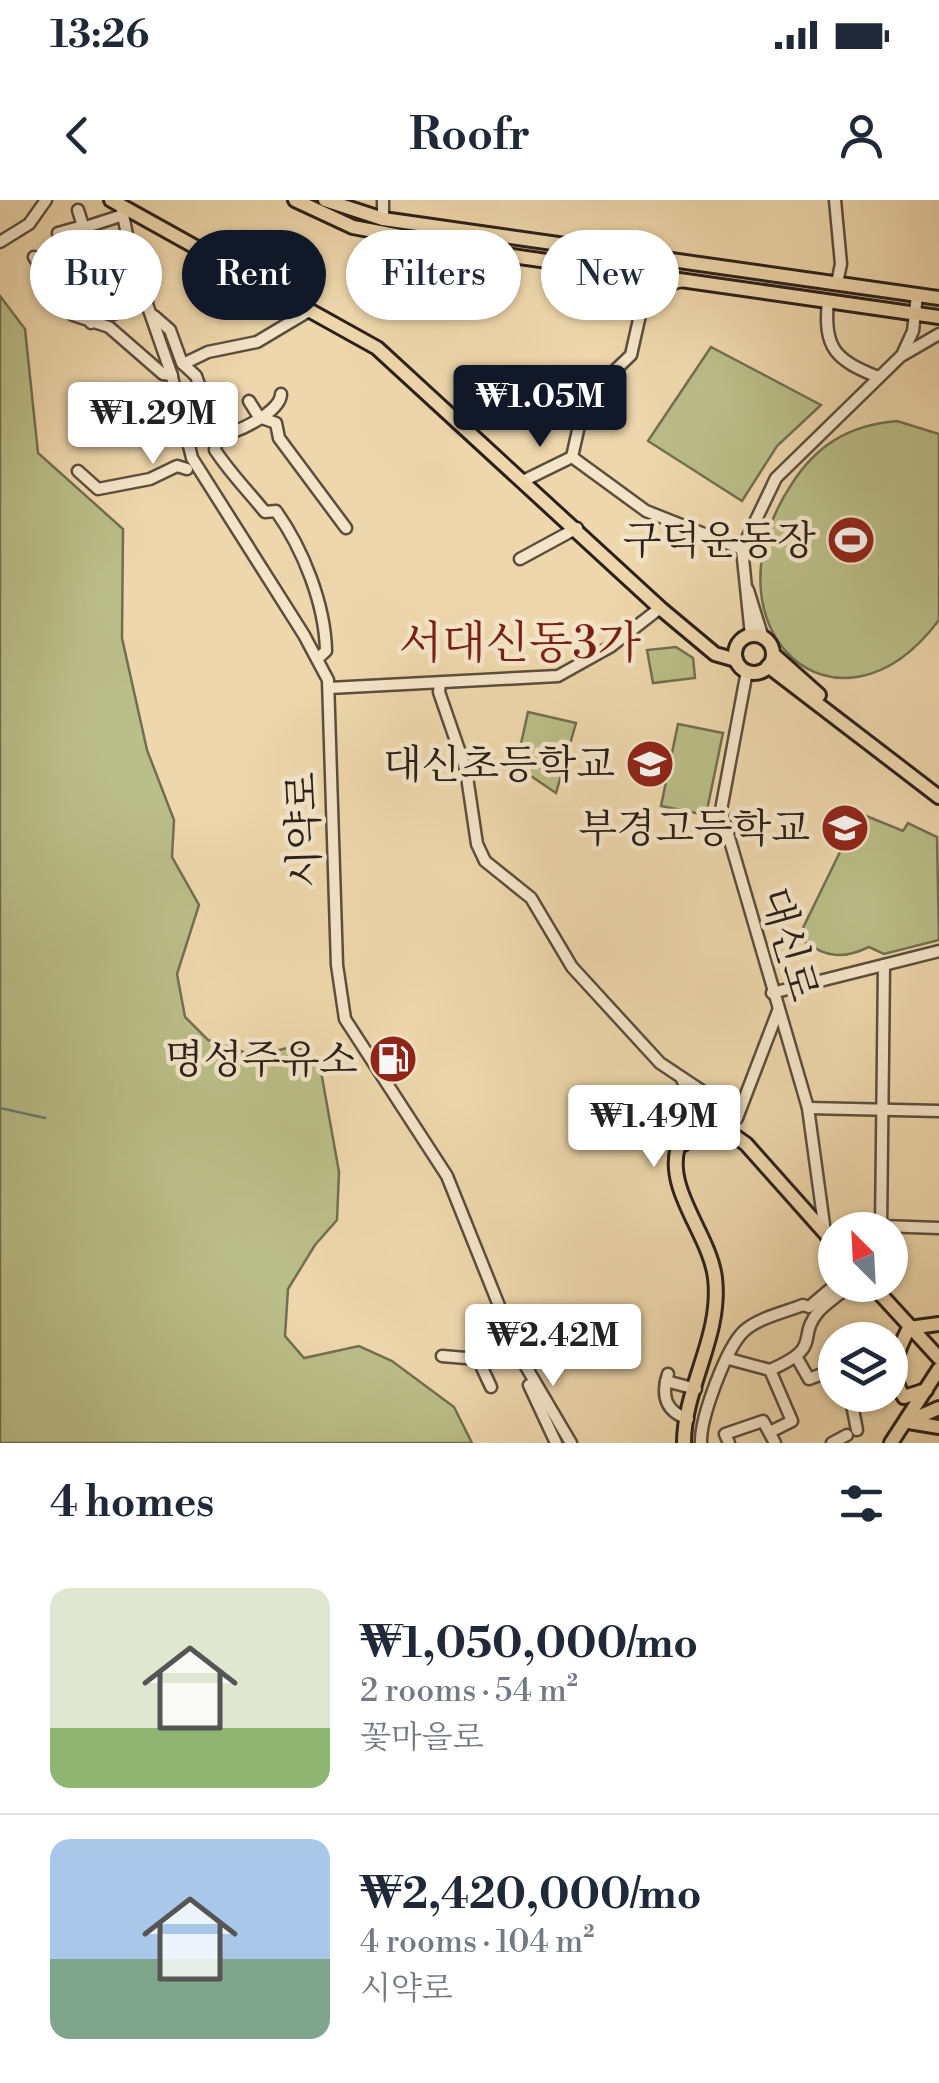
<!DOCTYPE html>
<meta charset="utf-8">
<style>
:root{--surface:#fff;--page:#f2f2f3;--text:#1f2937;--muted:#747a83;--line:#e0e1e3;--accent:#111827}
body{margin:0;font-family:"Libre Bodoni","Noto Serif KR",serif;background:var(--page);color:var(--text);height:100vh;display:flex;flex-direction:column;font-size:38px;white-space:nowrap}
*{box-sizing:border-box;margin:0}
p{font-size:32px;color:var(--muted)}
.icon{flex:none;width:55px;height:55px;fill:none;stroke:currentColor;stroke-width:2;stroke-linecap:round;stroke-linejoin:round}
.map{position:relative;height:1243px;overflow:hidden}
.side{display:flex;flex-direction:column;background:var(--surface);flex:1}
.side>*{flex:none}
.top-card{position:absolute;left:30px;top:30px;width:880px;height:90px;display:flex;gap:20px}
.needle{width:65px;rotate:336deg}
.controls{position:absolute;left:818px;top:1012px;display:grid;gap:20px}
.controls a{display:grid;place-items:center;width:90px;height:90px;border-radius:50%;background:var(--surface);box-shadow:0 2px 8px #0004;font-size:50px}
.price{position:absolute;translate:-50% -85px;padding:0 22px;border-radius:10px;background:#fff;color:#222;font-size:32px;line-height:65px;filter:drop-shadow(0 2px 5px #0008)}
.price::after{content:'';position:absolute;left:50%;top:60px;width:30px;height:22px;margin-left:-15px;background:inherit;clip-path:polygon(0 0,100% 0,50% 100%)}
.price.selected{background:var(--accent);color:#fff}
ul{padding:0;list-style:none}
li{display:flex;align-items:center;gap:30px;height:250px;padding:0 50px}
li+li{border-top:2px solid var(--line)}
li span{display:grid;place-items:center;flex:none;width:280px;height:200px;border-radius:20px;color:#555}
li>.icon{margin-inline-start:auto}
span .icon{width:120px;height:120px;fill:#fffc;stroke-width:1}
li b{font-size:42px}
h2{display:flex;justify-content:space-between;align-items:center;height:120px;padding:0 50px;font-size:42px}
.pill{padding:0 35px;border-radius:45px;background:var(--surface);box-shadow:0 2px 8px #0004;font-size:35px;line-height:90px}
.pill.selected{background:var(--accent);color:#fff}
.status{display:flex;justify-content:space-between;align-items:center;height:70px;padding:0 50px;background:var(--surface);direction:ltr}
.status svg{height:28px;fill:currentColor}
header{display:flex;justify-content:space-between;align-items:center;height:130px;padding:0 50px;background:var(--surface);font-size:45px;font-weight:600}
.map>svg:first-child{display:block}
.green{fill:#babe88;stroke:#726f50;stroke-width:2.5}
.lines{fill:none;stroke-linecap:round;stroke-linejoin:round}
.stream{stroke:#6d7c71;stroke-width:2.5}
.minor-casing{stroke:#5c4e3e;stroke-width:15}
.major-casing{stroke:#2b2019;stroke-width:18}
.minor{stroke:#f4e5c9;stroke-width:10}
.major{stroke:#eed7ac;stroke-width:12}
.labels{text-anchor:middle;stroke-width:9;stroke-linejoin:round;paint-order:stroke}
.poi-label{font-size:40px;fill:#2b2019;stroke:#f4e5c9;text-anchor:end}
.street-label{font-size:40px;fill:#2b2019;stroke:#f4e5c9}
.quarter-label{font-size:45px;fill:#7a1f14;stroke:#f4e5c9}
</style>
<div class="status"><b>13:26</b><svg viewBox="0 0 49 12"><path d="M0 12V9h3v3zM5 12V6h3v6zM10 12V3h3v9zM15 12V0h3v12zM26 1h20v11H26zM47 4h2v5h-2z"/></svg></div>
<header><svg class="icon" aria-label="back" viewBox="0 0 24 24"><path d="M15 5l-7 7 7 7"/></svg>Roofr<svg class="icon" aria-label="person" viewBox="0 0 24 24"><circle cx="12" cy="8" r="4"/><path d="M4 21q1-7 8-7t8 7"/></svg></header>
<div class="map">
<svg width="939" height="1243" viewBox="0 0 939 1243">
<rect width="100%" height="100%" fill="#eed7ac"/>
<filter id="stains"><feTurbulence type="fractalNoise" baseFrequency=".002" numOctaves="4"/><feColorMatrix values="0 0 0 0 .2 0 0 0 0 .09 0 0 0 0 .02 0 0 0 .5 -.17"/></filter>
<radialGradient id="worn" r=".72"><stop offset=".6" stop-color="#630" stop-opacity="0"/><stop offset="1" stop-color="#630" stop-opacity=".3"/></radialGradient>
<!-- green -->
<g class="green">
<path d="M0,96L25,129L38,253L123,329L122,438L147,550L174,620L172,657L199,705L177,774L185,817L208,840L255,856L295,846L319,860L339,972L337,1020L315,1045L288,1089L285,1136L304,1158L359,1146L392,1161L454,1207L472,1243H0Z"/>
<path d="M711,147L821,205L777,246L742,301L648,241Z"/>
<path d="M897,221L939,234V420C837,556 698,429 791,285C817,244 850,225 897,221Z"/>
<path d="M676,447L693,458L695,478L653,483L647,450Z"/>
<path d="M528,512L576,523L556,593L516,566Z"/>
<path d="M678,524L723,533L706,615L661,606Z"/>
<path d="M859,613L903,631L908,623L937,637L939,740L884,754L869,747C844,759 826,758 804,741L802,730Z"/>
</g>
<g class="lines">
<!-- stream -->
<path class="stream" d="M0,908L45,918"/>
<!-- minor casing -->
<g class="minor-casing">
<g id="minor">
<path d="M835,0L841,64L837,83"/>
<path d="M121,5L133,64L171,173L192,258L304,435L328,480L337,765L345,819L447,976L518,1153L571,1243"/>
<path d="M120,16L83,28L104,110L111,115L147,101"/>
<path d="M383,19V0"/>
<path d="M58,33L83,26L78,10"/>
<path d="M0,42L29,24L46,0"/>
<path d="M34,57L73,115L109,127L163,174L172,175"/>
<path d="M615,72L636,90L642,106"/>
<path d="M62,80L63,68L91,61"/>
<path d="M72,84L91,123"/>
<path d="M828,101C823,149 836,160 878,177"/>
<path d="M154,116L170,130L182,163L196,176L217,236C234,235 281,212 281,194"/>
<path d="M903,155L939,134"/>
<path d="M183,164L208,152L257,142L309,111"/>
<path d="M249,201L259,217L276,223L279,238L346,328"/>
<path d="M217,235L215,250C230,273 249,292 265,312L276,311C303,349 325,404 326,451L317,459"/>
<path d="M572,257L585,199L631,155L642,106L657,88L683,81"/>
<path d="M572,257L646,311L742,349"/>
<path d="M78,271L98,289L150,279L177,266L187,269"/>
<path d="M525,280L572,257"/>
<path d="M520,359L577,328"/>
<path d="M748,390L763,438"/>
<path d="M751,435L742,349L776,278L902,155L913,131L917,95"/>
<path d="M747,471L721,610L808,908L825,1032"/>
<path d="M440,483L439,492L466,570L477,644L485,661L531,698L572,767L660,863L702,891L726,930L737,918L778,811"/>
<path d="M329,488L558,476L610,447L660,408"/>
<path d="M772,793L939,751"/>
<path d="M682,879L694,909L687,939"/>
<path d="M808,908L939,911"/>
<path d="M881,1026L939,1028"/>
<path d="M881,1030L884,765"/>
<path d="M442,1156L478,1159L518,1153"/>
<path d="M797,1158L809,1179L835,1169"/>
<path d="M478,1159L491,1187"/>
<path d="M729,1159L770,1170"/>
<path d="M668,1174C661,1196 665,1211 688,1219"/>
<path d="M666,1181L696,1189"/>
<path d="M529,1185L556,1243"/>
<path d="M850,1195L857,1230"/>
<path d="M770,1232L792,1221L770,1170C825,1146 795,1139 819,1111C828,1102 841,1093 851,1085"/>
<path d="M701,1243C700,1219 726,1148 744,1131C758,1118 785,1112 803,1105L809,1107L835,1085"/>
<path d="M729,1243L725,1234L763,1221L775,1243"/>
<path d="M832,1243L847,1235"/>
</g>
</g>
<!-- major casing -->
<g class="major-casing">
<g id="major">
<path d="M111,0L377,148L660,408L715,454L736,460"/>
<path d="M295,0L353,27L484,52L939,117"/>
<path d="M325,0L383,19L939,98"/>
<circle cx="754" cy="454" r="19"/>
<path d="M773,454L819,495"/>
<path d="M768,466L939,597"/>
<path d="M872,1085L939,1158"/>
<path d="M926,1190L904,1197C887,1173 897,1151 909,1128L939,1124"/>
<path d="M907,1222L939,1208"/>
<path d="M909,1222L939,1227"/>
<path d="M684,1243C684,1187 722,1136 715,1078C710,1035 665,990 678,947L707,929L726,930L746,944L835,1044"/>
<path d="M891,1243L939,1169"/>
</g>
</g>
<!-- minor -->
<use href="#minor" class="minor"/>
<!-- major -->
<use href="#major" class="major"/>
</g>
<!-- icons -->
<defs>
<g id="stadium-disc" transform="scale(2.5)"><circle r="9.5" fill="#8f2418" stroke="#f4e5c9"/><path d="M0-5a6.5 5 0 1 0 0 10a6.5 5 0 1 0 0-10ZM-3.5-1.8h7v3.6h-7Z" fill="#fff"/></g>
<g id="school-disc" transform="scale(2.5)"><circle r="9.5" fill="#8f2418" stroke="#f4e5c9"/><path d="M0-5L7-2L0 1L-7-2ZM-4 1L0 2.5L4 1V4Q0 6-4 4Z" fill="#fff"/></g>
<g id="fuel-disc" transform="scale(2.5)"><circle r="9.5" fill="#8f2418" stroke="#f4e5c9"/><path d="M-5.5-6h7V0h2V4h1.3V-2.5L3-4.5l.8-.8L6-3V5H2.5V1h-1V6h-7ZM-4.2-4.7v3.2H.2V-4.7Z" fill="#fff"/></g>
</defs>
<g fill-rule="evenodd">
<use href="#stadium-disc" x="851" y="340"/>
<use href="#school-disc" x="650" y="564"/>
<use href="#school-disc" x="845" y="628"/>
<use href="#fuel-disc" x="393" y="859"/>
</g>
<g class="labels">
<!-- poi labels -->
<g class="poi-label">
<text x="816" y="354">구덕운동장</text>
<text x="615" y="578">대신초등학교</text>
<text x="810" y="642">부경고등학교</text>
<text x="358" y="873">명성주유소</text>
</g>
<!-- street labels -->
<g class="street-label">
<text transform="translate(303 630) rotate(-92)" y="14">시약로</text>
<text transform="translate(790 744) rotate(74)" y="14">대신로</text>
</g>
<!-- quarter labels -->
<g class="quarter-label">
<text x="520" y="458">서대신동3가</text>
</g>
</g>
<rect width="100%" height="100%" filter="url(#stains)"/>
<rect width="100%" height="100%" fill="url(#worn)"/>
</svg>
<div class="controls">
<a><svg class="needle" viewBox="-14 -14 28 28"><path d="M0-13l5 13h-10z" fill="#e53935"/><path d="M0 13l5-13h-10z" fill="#747a83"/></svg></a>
<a><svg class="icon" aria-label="layers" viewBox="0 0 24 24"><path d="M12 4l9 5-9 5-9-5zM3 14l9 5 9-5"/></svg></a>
</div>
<b class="price selected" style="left:540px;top:250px">₩1.05M</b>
<b class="price" style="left:153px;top:267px">₩1.29M</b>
<b class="price" style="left:654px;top:970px">₩1.49M</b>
<b class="price" style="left:553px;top:1189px">₩2.42M</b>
<div class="top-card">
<a class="pill">Buy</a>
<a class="pill selected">Rent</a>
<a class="pill">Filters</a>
<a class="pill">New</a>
</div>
</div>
<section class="side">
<h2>4 homes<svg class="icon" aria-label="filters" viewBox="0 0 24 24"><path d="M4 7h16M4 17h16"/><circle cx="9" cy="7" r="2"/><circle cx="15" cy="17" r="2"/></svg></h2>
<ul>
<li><span style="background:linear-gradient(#dfe7d0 70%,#8fb573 0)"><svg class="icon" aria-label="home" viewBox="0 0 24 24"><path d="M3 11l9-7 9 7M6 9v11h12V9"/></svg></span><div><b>₩1,050,000/mo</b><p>2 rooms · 54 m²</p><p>꽃마을로</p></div></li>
<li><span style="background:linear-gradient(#a9c7e8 60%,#7fa58c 0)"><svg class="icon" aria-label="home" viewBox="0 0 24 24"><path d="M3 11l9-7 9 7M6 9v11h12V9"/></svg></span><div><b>₩2,420,000/mo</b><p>4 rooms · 104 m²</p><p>시약로</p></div></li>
</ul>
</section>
